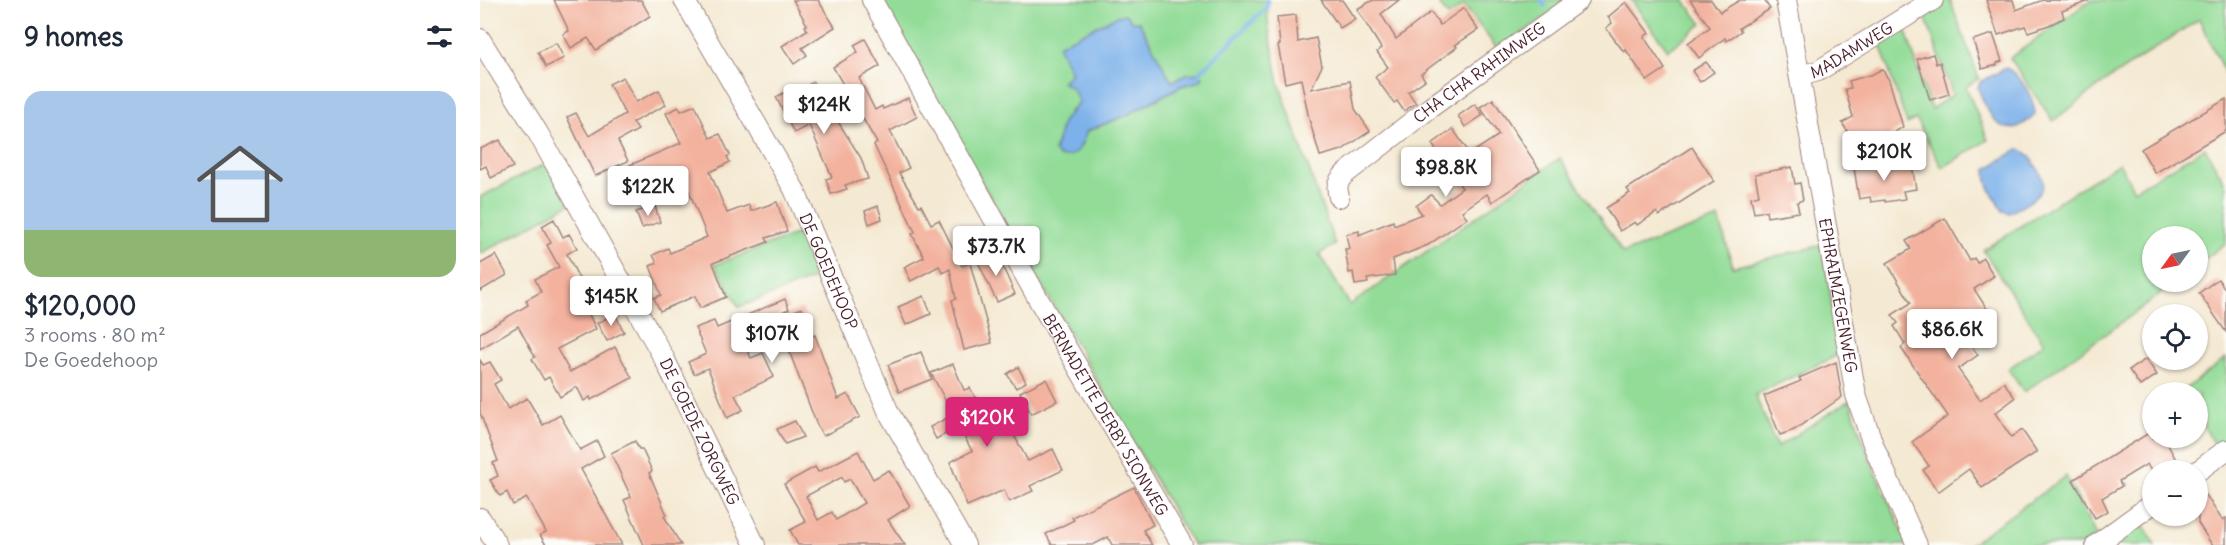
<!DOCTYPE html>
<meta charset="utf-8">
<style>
:root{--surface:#fff;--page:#f6f6f7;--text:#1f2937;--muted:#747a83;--accent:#db2777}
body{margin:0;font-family:Delius,sans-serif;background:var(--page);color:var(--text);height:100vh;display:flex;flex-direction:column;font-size:22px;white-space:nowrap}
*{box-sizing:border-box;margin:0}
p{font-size:20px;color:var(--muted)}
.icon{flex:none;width:33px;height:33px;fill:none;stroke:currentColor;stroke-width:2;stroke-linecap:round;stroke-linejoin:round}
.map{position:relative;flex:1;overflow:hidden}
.details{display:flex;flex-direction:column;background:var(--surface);width:480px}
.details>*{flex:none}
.needle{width:39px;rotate:237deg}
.controls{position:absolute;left:1662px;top:226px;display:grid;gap:12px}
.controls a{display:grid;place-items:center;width:66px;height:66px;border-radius:50%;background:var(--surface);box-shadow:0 2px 4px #0004;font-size:30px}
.price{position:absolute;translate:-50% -51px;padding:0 14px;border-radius:6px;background:#fff;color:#222;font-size:20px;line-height:39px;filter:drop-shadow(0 2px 3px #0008)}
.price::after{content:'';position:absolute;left:50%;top:36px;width:18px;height:14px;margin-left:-9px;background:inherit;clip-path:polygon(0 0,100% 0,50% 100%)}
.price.active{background:var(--accent);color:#fff}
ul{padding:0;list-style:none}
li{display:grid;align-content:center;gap:12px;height:318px;padding:0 24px}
li span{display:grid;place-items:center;height:186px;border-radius:18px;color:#555}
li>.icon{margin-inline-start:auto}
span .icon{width:108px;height:108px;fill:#fffc;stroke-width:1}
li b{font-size:26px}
h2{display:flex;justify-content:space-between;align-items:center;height:72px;padding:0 24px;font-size:26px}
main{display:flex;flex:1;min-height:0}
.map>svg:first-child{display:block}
.green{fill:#92dc97;stroke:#6e7e61;stroke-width:1.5;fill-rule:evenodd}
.water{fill:#7cb1ea;stroke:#63688a;stroke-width:1.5}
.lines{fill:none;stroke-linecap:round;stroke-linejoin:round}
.stream{stroke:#7cb1ea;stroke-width:4.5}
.building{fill:#f3b29e;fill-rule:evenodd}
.minor-casing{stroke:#9f847e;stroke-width:22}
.minor{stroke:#fff;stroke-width:20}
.labels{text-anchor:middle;stroke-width:6;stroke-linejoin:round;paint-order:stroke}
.street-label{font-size:16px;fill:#4a1f2b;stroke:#fdfcf7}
</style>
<main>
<section class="details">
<h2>9 homes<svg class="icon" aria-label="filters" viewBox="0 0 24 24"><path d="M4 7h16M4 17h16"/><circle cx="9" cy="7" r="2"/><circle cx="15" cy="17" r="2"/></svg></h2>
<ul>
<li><span style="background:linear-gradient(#a9c7e8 75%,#8fb573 0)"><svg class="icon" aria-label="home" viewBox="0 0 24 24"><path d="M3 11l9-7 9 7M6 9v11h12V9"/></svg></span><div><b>$120,000</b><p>3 rooms · 80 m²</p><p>De Goedehoop</p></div></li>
</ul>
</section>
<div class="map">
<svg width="1746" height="545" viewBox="0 0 1746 545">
<rect width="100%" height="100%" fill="#fdfcf7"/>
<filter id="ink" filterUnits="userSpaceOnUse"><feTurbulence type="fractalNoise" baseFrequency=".0167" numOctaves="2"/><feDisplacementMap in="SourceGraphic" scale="12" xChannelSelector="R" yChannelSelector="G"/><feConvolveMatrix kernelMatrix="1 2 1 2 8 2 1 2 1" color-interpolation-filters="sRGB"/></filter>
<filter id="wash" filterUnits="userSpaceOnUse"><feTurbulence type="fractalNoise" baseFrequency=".008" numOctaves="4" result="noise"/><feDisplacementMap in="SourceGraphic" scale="24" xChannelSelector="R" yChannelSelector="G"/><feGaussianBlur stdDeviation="1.35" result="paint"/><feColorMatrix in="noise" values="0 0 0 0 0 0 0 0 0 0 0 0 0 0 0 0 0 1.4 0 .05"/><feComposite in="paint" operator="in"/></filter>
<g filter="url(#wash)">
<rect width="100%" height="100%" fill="#f4e9d2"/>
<!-- green -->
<g class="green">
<path d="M402,0H787L788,23L799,83L855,245L839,254L870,305L1080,158L1143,253L1239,218L1253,267L1342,245L1360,354L1275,395L1297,447L1370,400C1384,451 1406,497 1429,545H713L504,186ZM591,73L689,78L692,82L701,77L720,81L701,86L647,115L607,131L589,112L599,102L592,87Z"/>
<path d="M956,0H1082L1085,3L1018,50L984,5L968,16Z"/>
<path d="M1151,0H1204L1222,24L1188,50Z"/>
<path d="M1463,0H1470L1499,78L1486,87L1508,140L1462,168L1436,119L1427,124L1399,41L1424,26L1451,109L1473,95L1444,13Z"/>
<path d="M1611,0H1746V76L1719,19L1630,78L1573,121L1530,58Z"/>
<path d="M1725,148L1746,185V243L1718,264V237H1672V282H1695L1666,305L1544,392L1528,369L1564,343L1503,250L1639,163L1654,190Z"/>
<path d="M67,163L90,204L0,254V197Z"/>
<path d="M325,231L343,275L259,307L235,265Z"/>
<path d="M1746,358V442L1736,449L1718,415V393H1705L1704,390Z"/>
<path d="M1586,476L1616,536L1603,545H1489Z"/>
<path d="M1660,519L1675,545H1624Z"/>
</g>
<!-- water -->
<g class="water">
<path d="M645,14L652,21L659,22L692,82L706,74L719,73L723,77L720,81L701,86L647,115L607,131C601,147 598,158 579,157L574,151L583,121L599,102L592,88L582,82L591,73L578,45L637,16Z"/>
<path d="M1526,68C1540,74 1554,98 1555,114C1524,147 1509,117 1498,88L1500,82Z"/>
<path d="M1538,149C1547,151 1551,157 1555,165C1558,169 1563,176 1563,182C1564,197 1540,207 1529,213L1523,211C1516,198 1503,184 1507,169Z"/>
</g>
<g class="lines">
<!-- stream -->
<g class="stream">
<path d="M1061,0L1065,5"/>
<path d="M719,73L787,7V0"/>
</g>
</g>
<g id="blocks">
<!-- building -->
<g class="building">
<path d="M74,0H161L170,16L116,50L108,38L91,48L83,34L89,31Z"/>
<path d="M313,0H338L355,27L322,48L327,55L314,64L302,46L327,30L325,26L327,25Z"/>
<path d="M841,0H862L875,19L860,28Z"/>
<path d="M893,0H919L901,14L916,39L951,12L960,25L984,8L998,30L975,45L977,47L941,74L945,80L928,92L936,103L924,111L917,101L914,103L895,77L908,67L897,52L901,48L877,9Z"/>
<path d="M1210,0H1231L1240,12L1260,0H1284L1290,9L1259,28L1261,31L1246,41L1245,38L1219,58L1208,43L1230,27Z"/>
<path d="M1506,0H1533L1536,10L1563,0L1609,1L1582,11L1584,18L1569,25L1548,32L1545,26L1518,35Z"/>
<path d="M1146,2L1169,33L1164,37L1185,69L1167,81L1146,50L1144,52L1126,28L1132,23L1128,17Z"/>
<path d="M816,15L818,42L836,38L842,66L831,89L870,81L875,109L890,131L862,150L840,156L829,119L821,79L805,83L798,45H800L797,17Z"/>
<path d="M1513,34L1522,61L1517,63V65L1502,69L1493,40Z"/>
<path d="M385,39L400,66L379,78L395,110L402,106L403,109L428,98L437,117L410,131L429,168L419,173L439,206L441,205L451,224L459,220L482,266L490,263L512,343L484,350L472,300L476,299L470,269L463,273L459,266L431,281L424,267L444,257L432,234L435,232L394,145L397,143L353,67L378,52L374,45Z"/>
<path d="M76,43L84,58L66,67L58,52Z"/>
<path d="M1453,54L1456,64L1460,62L1469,94L1450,100L1437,59Z"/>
<path d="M1226,62L1234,72L1220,82L1212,71Z"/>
<path d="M1402,69L1409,80L1423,127L1380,153L1378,137H1371L1362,123L1373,117L1365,89L1371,88L1369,81L1393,74Z"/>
<path d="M143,77L156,102L179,90L186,105L153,122L158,130L138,141L148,161L115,176L87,117L96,113L109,136L145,114L129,84Z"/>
<path d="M333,82L381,158L388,179L365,185L367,189L351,194L346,179L352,177L329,125L314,133L296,97L317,86L320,91Z"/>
<path d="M1013,99L1060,170L1012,202L1007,194L982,211L987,218L948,245L913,259L915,275L887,279L888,283L875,285L873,272L869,273L865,249H869L866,234L879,231V235L913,221L914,225L942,214L936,206L951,195L960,204L982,188L952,144L973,129L990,154L1019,135L1000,107Z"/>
<path d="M1746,99V131L1675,173L1661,149Z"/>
<path d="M995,104L1003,115L985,127L978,116Z"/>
<path d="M215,105L230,138L240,134L250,155L247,157L250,162L230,172L247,213L269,205L271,211L297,202L307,231L286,238L288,242L233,263L246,297L220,308L215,296L180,311L174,298L181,295L170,266L177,263L173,255L188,248L190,253L227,237L206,183L180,194L173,179L157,186L148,166L201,143L186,113L199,107L201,111Z"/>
<path d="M20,140L33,167L11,178L6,166L0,169V149Z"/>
<path d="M1212,147L1234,181L1179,216L1177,212L1157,225L1155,222L1140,231L1126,208L1150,193L1147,189Z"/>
<path d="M1407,162L1408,168L1432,165L1436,189L1423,191L1425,199L1405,202V200L1391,202L1390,197L1379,199L1374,168Z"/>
<path d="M1312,167L1315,184L1320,183L1323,200L1317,202L1319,212L1287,217L1286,211L1274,213L1271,197L1279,195L1275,174Z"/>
<path d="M175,206L180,222L162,228L156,212Z"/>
<path d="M398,206L402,219L389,224L385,211Z"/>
<path d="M1465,218L1490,261L1494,258L1497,263L1503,258L1514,276L1494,289L1509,312L1481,331L1498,355L1478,369L1500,400L1524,382L1535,398L1515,413L1531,437L1542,430L1557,452L1502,488L1489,469L1458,492L1443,470L1449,466L1432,442L1468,416L1421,348L1425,344L1414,326L1418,323L1412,315L1431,303L1407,263L1431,249L1426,241Z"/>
<path d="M74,219L83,237L89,234L97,248L87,254L105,291L99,294L116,329L77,349L90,372L135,347L152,378L111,400L110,397L104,401L97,387L80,397L69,377L64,380L52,359L55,357L38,326L0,349V333L48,305L46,300L61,292L55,279L79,267L67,245L71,243L62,226Z"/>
<path d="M516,252L535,294L517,302L497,260Z"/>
<path d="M16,255L27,275L0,291V264Z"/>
<path d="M1738,279L1746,290V332L1719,293Z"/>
<path d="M444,296L451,314L426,325L418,307Z"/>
<path d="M305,299L309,309L298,314L299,317L322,308L333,336L335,335L358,399L368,394L380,417L343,436L336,423L305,340L295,343L286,320L260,333L271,358L283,353L294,377L255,395L263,410L247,418L228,368L214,374L208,362L226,354L215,328L234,321L237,328Z"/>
<path d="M135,314L144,332L127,341L117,323Z"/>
<path d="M441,352L452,379L419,392L408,365Z"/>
<path d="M1666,359L1677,375L1660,386L1649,370Z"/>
<path d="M0,360L3,365L10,362L21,380L14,384L28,409L47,398L63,425L80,415L100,450L117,441L124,456L101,469L142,545H66L60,535L66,532L47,498L33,505L27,492L20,496L10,480L18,476L13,463L18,461L0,413Z"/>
<path d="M1356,362L1362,397L1314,430L1300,435L1284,396L1321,381L1319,378Z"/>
<path d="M473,364L484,390L490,388L517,435L530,428L548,461L573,449L583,470L550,486L553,491L529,502L524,490L487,506L470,462L492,451L479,427L456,439L450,427L473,415L451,373Z"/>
<path d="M538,367L546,382L536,388L527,374Z"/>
<path d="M566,379L577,401L551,414L540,392Z"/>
<path d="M315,421L323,437L305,444L297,429Z"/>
<path d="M1672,431V438H1684L1699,465L1687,471H1671L1667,464L1639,481L1642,486L1622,498L1628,511L1615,518L1593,480Z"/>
<path d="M155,441L159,449H162L172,471L169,473L187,515L184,516L201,545H164L144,500L151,497L131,453Z"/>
<path d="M378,451L393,479L409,470L430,506L408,520L425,545H318L310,530L326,522L304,484L335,467L338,472ZM362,477L364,482L370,479L384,503L356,520L352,512L338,520L326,496Z"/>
<path d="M654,487L673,525L663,530L672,545H632L628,537L613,545H572L566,534L594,520L592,517Z"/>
<path d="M1726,495L1742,520L1746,518V545H1732L1718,523V500Z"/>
</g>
</g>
</g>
<g filter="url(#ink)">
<use href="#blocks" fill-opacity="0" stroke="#9f847e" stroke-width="1.5"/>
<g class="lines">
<!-- minor casing -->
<g class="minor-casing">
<g id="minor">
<path id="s1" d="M204,0L314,189L409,413L485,545"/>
<path id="s2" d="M392,0L561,304L702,545"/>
<path id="s3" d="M1306,0L1376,395L1394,447L1437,545"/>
<path id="s4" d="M0,39L58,133L185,360L275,545"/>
<path id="s5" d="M1320,76L1338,71L1453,0"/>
<path id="s6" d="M859,197C856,186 857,182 865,174L951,107L1099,0"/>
<path d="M1718,471L1746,450"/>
<path d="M0,518L17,545"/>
<path d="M1616,545L1672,504"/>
</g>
</g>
<!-- minor -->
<use href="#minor" class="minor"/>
</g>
</g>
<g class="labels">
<!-- street labels -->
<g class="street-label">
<text dy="6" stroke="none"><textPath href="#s5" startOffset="58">MADAMWEG</textPath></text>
<text dy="6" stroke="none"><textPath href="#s6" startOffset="194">CHA CHA RAHIMWEG</textPath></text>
<text dy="6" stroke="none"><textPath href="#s1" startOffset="308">DE GOEDEHOOP</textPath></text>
<text dy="6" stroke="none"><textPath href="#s3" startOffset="300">EPHRAIMZEGENWEG</textPath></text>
<text dy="6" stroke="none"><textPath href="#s2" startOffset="476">BERNADETTE DERBY SIONWEG</textPath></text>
<text dy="6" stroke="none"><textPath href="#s4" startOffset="450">DE GOEDE ZORGWEG</textPath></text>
</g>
</g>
</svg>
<div class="controls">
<a><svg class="needle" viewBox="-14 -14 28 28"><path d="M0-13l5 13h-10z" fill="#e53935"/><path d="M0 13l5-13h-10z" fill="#747a83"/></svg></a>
<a><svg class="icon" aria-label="locate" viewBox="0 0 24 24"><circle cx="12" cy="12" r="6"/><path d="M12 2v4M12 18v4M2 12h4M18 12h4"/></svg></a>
<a>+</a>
<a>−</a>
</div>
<b class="price" style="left:344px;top:135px">$124K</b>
<b class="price" style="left:1404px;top:182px">$210K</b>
<b class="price" style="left:966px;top:198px">$98.8K</b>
<b class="price" style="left:168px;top:217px">$122K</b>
<b class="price" style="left:516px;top:277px">$73.7K</b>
<b class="price" style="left:131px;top:327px">$145K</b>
<b class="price" style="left:1472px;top:360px">$86.6K</b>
<b class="price" style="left:292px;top:364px">$107K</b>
<b class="price active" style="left:507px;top:448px">$120K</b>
</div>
</main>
